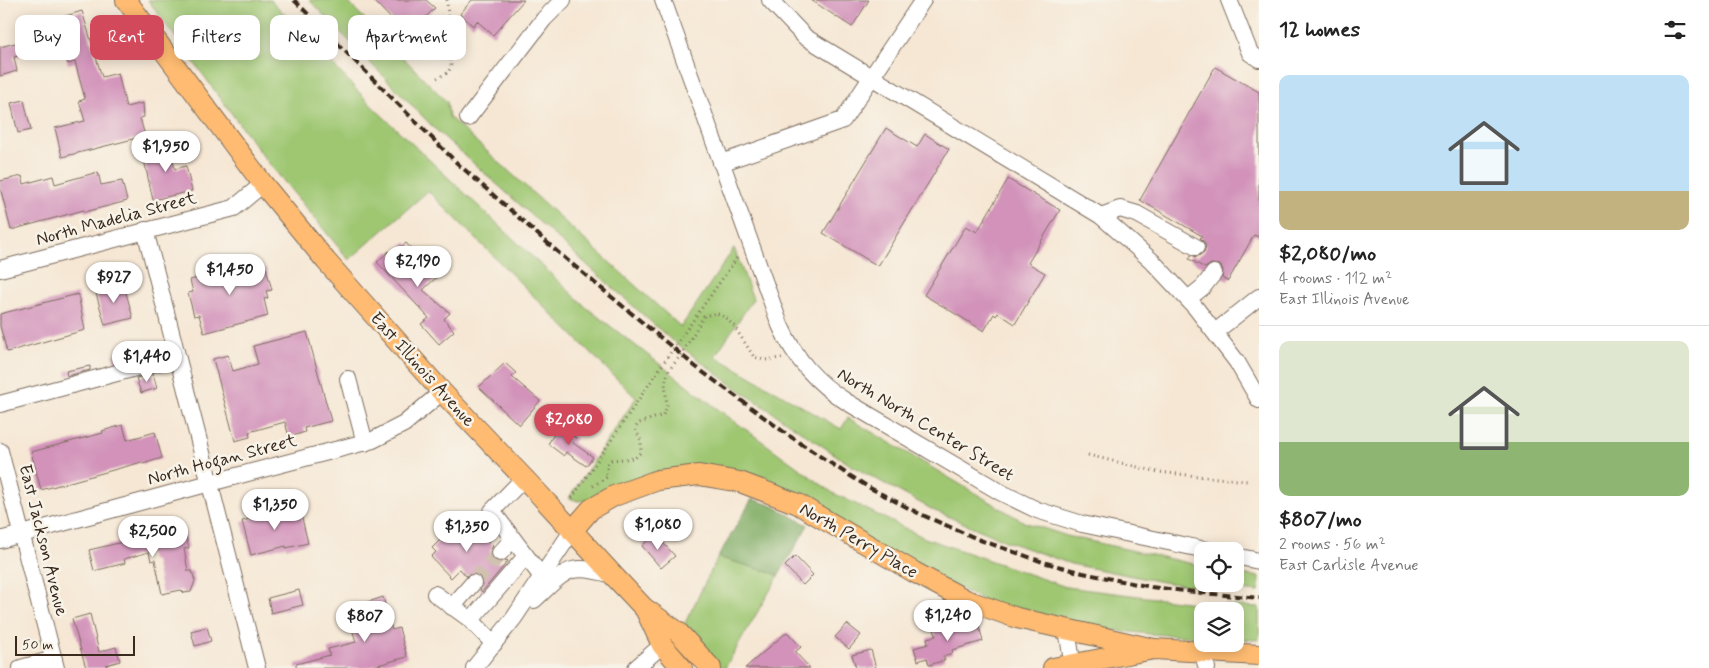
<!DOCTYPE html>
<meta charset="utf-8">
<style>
:root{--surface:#fff;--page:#f6f6f6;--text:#222;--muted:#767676;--line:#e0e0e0;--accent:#d1495b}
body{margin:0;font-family:Mynerve,sans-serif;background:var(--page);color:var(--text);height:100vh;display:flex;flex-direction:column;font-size:19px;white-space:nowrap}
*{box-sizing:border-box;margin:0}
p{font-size:16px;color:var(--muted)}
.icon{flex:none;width:28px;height:28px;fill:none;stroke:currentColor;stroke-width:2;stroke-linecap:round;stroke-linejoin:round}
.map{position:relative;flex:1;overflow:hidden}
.details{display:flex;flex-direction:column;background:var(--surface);width:450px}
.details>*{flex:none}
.top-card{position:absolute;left:15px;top:15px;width:475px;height:45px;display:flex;gap:10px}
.fabs{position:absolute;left:1194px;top:542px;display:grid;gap:10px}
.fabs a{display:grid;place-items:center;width:50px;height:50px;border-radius:10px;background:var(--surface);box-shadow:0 2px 12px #0003;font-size:25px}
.scale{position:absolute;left:15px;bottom:12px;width:120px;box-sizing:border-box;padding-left:5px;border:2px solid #3b2a1e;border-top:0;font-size:14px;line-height:18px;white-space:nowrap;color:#3b2a1e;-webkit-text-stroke:4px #f7f3e8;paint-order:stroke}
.price{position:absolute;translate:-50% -42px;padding:0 11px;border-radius:18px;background:#fff;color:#222;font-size:16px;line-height:32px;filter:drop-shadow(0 1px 2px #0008)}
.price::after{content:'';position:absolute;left:50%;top:30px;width:15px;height:11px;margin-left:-8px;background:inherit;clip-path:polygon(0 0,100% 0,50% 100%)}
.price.on{background:var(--accent);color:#fff}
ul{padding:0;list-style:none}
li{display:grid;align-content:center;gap:10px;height:265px;padding:0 20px}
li+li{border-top:1px solid var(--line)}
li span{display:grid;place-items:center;height:155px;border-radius:10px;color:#555}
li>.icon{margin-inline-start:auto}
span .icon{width:90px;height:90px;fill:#fffc;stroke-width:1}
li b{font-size:21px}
h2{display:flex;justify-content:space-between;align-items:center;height:60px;padding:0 20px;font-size:21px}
.chip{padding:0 18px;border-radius:10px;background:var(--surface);box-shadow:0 2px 12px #0003;font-size:18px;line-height:45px}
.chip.on{background:var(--accent);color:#fff}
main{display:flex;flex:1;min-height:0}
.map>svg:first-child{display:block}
.green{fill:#9fc772;stroke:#6d7848}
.forest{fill:#7fac64;stroke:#5d6b41}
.building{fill:#d292ba}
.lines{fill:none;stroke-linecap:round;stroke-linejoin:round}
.minor-tunnel{stroke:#d1c1b0;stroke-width:16;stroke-dasharray:16 8;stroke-linecap:butt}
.minor-casing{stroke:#7c6c5e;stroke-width:18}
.major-casing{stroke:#7c6c5e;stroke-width:22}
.path{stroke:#7c6c5e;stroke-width:3;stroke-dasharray:1 4;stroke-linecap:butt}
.minor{stroke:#fff;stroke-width:16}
.major{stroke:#febb71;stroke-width:20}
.rail{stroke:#3b2a1e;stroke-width:4;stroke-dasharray:8 4;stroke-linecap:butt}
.labels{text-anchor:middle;stroke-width:5;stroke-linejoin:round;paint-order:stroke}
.street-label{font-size:18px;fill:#3b2a1e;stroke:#f7f3e8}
</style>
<main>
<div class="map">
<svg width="1259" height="668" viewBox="0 0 1259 668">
<rect width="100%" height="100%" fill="#f7f3e8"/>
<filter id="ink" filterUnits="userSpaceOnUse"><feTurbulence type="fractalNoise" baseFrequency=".02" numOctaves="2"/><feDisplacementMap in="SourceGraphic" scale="10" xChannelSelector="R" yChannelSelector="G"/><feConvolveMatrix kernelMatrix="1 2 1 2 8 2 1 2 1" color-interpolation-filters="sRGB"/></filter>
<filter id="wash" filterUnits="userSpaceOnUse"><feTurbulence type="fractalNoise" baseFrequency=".0096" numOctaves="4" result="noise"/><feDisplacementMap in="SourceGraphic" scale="20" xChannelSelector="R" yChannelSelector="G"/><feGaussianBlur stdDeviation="1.12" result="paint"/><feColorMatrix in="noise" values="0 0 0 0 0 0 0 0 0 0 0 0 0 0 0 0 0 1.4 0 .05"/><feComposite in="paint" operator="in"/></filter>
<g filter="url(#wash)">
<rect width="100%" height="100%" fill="#f6e7d4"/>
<!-- green -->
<g class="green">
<path d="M148,0H271L374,108L587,308L719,410L833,493L925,538L1066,587L1194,603L1259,607V640L1235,639V611H1202V637L1150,634L1081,627L995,606L724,473L588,500L578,501L569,498L636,398L428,191L349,260L263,156Z"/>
<path d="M309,0H346L447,102L449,117L681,327L734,248L753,299L715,356L841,429L848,418L1024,522L1067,536L1202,566V584H1235V573L1259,577V592L1168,583L1071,564L1006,541L935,511L852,466L738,389L669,338L435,129Z"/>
<path d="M718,557L779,575L725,668H717L682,629Z"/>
</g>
<!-- forest -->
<path class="forest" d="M752,499L773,506L808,525L779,575L718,557Z"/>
<g id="blocks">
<!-- building -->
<g class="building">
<path d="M373,0H426L435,8L407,35Z"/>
<path d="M472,0H524L493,35L477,21L473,26L460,14Z"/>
<path d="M811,0H869L852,27Z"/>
<path d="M82,11L102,77L118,73L126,107L143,103L144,117L140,118L145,136L62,157L55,128L85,121L79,101L85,99L75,62L68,64L61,42L56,44L49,21Z"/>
<path d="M19,42L23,55L14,57L17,71L0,76V47Z"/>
<path d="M1215,67L1259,92V237L1254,235L1228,281L1222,278L1223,270L1220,265L1211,264L1205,268L1189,259L1191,255L1197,257L1204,252L1206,246L1204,242L1200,238L1202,236L1140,200Z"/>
<path d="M24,100L31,130L18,133L11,103Z"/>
<path d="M886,128L917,147L925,134L949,149L878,266L823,233Z"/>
<path d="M167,137L175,169L186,166L192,191L153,200L144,160L157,156L153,141Z"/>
<path d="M98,172L101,185L122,181L127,201L85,212L84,210L11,230L0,187V181L22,176L24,184L53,176L55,184Z"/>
<path d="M1008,179L1060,210L1028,263L1045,273L1015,324L998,313L996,316L994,314L984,331L924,295L966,226L977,232Z"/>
<path d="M406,243L438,276L423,290L450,313L444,319L454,331L439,344L421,324L429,318L377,262L389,251L392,255Z"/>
<path d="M254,259L255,265L260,264L261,270L266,268L272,290L266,291L268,298L264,299L268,316L204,333L199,315L194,316L188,293L193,292L190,280L205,276L204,272Z"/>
<path d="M123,282L133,318L105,325L95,290Z"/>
<path d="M78,294L85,330L7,352L0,326V314Z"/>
<path d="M307,332L331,421L304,428L305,432L289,437L285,422L249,432L250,437L235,441L213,359L228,355L233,371L258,364L253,346Z"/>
<path d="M136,348L138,357L116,363L113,355Z"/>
<path d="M505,363L516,373L512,377L540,401L519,425L479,387Z"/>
<path d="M90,366V370L67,376L66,371Z"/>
<path d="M153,374L157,388L141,393L136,378Z"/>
<path d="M123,425L127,440L155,432L162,458L143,464L142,462L41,490L31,452L103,433L102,431Z"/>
<path d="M559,426L576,438L573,443L593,457L586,466L566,452L564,456L548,444Z"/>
<path d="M299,506L308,543L286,548V546L251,555L242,521Z"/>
<path d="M465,515L490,540L488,541L493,546L490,551L493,560L498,563L507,560L508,561L482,592L480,590L483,585V580L479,575L474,573L466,576L460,569L451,578L431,557L436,552L432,548Z"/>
<path d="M178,529L179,531L184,530L189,548L184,549L188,571H192L195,581L191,592L184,593L181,590L162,594L155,560L151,561L149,552L124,559L125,563L94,571L89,550Z"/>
<path d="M655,534L675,556L661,568L642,546Z"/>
<path d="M795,556L813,575L803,585L785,566Z"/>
<path d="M299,590L303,605L271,613L268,598Z"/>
<path d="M383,597L392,630L399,628L407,657L367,668H296V664L330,655L328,649L356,642L349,618L368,612L365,603Z"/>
<path d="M90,614L99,652L116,647L120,661L106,665L107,668H86L72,619Z"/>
<path d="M962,621L965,630L979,626L983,641L952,650L953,653L943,656L945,660L929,665L927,658L918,661L914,648L928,644L927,638L936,636L934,629Z"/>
<path d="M847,624L861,635L849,649L835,637Z"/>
<path d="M207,627L211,641L195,646L191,631Z"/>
<path d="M787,632L801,647L795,652L810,668H745Z"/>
<path d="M871,650L876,668H856L852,655Z"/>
</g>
</g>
</g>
<g filter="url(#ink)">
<use href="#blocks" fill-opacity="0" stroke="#7c6c5e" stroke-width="1"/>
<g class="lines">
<!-- minor-tunnel -->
<path class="minor-tunnel" d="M473,583L500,553"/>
<!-- minor casing -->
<g class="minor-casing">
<g id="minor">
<path d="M663,0L780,325C795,359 816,383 847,402L1002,493L1037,510L1082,524L1211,551"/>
<path d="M770,0L805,37L1101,216L1152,261L1195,307L1237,362L1259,400"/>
<path d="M1229,0L1250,53L1259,59"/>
<path d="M468,118L544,19L563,0"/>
<path d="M721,163L843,120L923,0"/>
<path d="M1101,216L1120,209L1137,214L1196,247"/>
<path d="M145,230L257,668"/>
<path d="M0,269L234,208L263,184"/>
<path d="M1188,299L1203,287L1214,273"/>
<path d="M1215,332L1259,297"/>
<path d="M348,379L365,443"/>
<path d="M0,404L177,357"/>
<path d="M0,451L56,668"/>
<path d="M524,478L492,511L542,577"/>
<path d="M0,540L210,483L373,440L404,424L442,392"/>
<path d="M500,553L513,539"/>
<path d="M1235,556L1259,561"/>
<path d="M435,594L471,620L526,556"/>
<path d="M534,600C567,570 567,562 613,575"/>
<path d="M452,607L473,583"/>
<path d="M471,620L494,644"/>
<path d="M1067,629L1073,668"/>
<path d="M1202,652L1207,668"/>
<path d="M21,668L54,659"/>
<path d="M474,668L514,618L572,531"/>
<path d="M636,668L662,645"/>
</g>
</g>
<!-- major casing -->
<g class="major-casing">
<g id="major">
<path d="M126,0L263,184L326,261L442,392L538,493L613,575L644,608L678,632L711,668"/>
<path d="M572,531L591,509L614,496L658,480L699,475L740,482L798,504L914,572L966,600L1017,618L1154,649"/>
<path d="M645,609L662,645L682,668"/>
<path d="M1053,668L1154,649L1259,655"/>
</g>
</g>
<!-- path -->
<g class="path">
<path d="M437,78L448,73L451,66L447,0"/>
<path d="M1088,455L1158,472L1247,481"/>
<path d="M593,486L607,477V465L611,460L635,458L641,452V441L635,428L639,423L663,415L667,407L665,382L669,370L681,355L704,316L716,313L725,317L734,326L754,357L765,360L782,358"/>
<path d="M572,498L673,349L739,255"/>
</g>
<!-- minor -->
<use href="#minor" class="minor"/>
<!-- major -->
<use href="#major" class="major"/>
<!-- rail -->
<path class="rail" d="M294,0L457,163L560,254L696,367L788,435L844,472L870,488L920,514L980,540L1043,562L1083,573L1151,587L1203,593L1259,598"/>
</g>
</g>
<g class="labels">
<!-- street labels -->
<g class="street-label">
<text transform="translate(116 218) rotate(-15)" y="6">North Madelia Street</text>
<text transform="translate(423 369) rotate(48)" y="6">East Illinois Avenue</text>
<text transform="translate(926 424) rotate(31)" y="6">North North Center Street</text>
<text transform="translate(222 459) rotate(-15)" y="6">North Hogan Street</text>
<text transform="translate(44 540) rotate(76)" y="6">East Jackson Avenue</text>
<text transform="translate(859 540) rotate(30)" y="6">North Perry Place</text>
</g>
</g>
</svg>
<div class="fabs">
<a><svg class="icon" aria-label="locate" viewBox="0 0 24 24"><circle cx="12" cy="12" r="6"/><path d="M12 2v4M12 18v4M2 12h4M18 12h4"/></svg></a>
<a><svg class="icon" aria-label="layers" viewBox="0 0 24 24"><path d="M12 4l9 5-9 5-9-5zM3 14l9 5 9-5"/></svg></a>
</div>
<div class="scale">50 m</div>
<b class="price" style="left:166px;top:173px">$1,950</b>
<b class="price" style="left:418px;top:288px">$2,190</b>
<b class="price" style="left:230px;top:296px">$1,450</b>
<b class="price" style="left:114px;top:304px">$927</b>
<b class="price" style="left:147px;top:383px">$1,440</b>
<b class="price on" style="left:569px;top:446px">$2,080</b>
<b class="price" style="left:275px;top:531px">$1,350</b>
<b class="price" style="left:658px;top:551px">$1,080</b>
<b class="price" style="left:467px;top:553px">$1,350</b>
<b class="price" style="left:153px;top:558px">$2,500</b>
<b class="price" style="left:948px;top:642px">$1,240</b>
<b class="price" style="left:365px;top:643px">$807</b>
<div class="top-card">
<a class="chip">Buy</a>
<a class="chip on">Rent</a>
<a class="chip">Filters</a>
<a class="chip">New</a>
<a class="chip">Apartment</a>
</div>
</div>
<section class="details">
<h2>12 homes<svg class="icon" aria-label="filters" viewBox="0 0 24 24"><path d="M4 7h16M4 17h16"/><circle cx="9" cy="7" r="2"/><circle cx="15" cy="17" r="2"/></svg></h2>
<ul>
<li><span style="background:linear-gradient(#bfe0f5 75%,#c2b280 0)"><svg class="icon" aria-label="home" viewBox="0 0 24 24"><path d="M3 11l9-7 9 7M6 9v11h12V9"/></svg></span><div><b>$2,080/mo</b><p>4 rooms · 112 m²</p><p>East Illinois Avenue</p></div></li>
<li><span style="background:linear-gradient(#dfe7d0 65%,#8fb573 0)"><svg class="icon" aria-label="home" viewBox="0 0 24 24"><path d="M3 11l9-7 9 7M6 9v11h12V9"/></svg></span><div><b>$807/mo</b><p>2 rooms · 56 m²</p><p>East Carlisle Avenue</p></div></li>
</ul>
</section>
</main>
